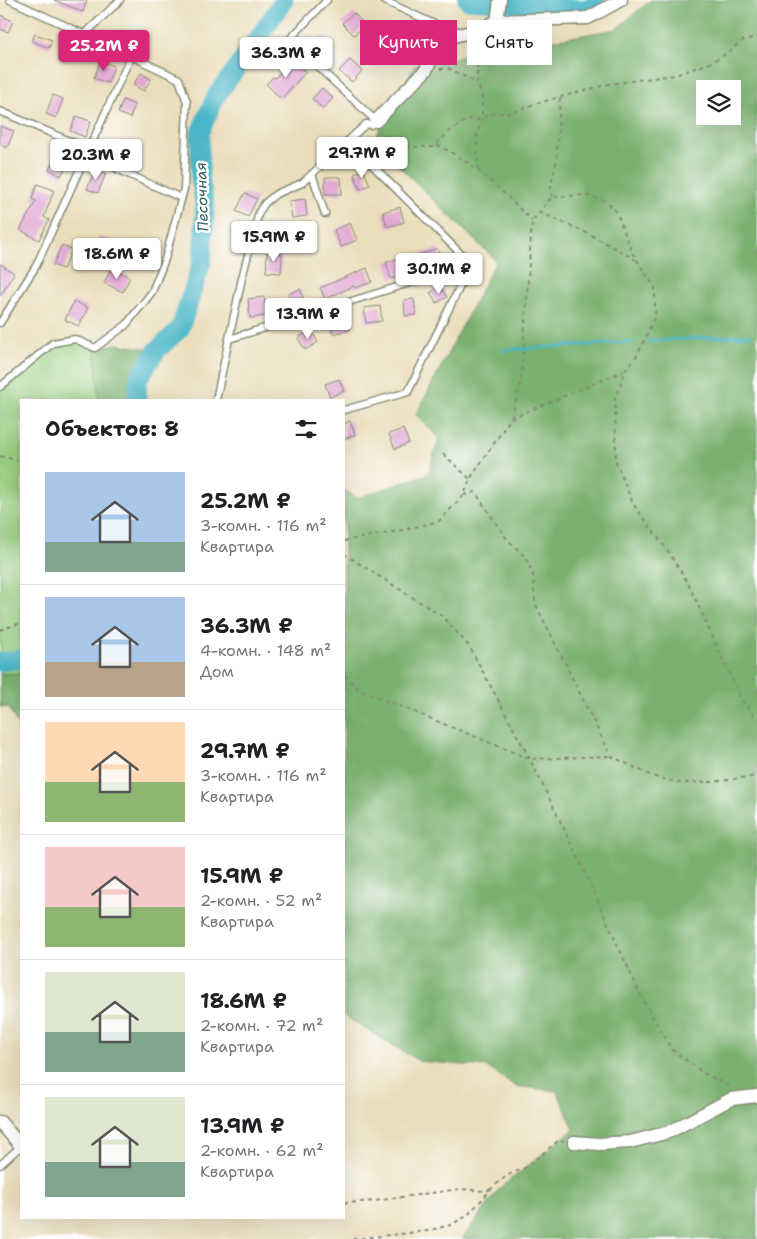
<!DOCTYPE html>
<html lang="ru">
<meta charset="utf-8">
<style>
:root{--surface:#fff;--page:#f6f6f6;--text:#202124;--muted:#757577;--line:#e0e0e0;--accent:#db2777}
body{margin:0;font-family:"Shantell Sans",sans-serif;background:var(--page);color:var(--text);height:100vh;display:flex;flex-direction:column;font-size:19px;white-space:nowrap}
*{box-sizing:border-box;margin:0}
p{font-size:16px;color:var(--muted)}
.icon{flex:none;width:28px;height:28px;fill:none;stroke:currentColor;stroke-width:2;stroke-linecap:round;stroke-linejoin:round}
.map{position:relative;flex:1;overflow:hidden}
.drawer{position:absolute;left:20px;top:399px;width:325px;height:820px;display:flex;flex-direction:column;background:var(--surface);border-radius:0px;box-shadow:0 5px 20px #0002}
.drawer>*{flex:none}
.hud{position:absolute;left:360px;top:20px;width:321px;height:45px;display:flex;gap:10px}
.controls{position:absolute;left:696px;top:80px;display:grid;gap:10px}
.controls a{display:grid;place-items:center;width:45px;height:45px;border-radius:0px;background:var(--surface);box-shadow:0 5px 20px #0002;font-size:25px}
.price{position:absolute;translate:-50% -42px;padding:0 11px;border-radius:5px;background:#fff;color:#222;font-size:16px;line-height:32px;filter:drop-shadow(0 1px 2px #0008)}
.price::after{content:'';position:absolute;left:50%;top:30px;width:15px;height:11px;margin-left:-8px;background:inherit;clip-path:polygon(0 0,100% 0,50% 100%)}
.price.active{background:var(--accent);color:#fff}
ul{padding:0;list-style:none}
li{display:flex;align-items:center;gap:15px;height:125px;padding:0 25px}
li+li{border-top:1px solid var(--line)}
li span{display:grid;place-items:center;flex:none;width:140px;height:100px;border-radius:0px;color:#555}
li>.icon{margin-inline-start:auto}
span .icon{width:60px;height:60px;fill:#fffc;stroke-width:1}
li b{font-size:21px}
h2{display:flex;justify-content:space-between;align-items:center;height:60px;padding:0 25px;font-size:21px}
.pill{padding:0 18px;border-radius:0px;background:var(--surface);box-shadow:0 5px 20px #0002;font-size:18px;line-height:45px}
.pill.active{background:var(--accent);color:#fff}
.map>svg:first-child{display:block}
.green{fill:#98ce7f;stroke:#5c865a}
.forest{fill:#7ab16e;stroke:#4c7751;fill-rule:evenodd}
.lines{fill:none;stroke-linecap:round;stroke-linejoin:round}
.stream{stroke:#4ab5c6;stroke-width:3}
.river{stroke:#4ab5c6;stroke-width:19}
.building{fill:#e2a8d4}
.service-casing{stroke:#848d77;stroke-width:9}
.minor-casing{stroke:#848d77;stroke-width:15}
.path{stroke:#848d77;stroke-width:2;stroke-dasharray:4 4;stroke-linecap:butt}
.service{stroke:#fff;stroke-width:6}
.minor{stroke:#fff;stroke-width:12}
.labels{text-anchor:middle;stroke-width:5;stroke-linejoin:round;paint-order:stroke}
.water-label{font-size:15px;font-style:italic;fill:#2c6160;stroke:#fff}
</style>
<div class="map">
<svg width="757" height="1239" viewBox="0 0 757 1239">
<rect width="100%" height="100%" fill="#fff"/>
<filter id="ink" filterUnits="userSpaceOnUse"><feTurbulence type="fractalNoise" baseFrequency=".02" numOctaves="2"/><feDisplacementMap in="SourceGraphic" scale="10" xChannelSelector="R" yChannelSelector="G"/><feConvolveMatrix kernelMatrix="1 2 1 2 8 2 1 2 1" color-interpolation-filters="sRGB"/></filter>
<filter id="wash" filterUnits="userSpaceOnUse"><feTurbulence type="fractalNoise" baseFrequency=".0096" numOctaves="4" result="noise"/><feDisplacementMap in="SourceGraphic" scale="20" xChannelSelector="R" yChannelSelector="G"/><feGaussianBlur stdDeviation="1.12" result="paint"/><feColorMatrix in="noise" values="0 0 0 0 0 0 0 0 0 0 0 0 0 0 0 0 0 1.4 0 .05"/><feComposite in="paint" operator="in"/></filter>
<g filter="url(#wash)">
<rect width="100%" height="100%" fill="#eaddba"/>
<!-- green -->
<path class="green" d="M75,339L95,348L99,400H21V674H0V387L53,343Z"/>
<!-- forest -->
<g class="forest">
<path d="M651,0H757V1239H462L500,1188L574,1129L557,1091L515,1086L487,1067L419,1061L344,1016V490L357,498L428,474L439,438L416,415L496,261L373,141L415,65L616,29ZM705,89H732V116H705Z"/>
<path d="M116,344L157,350L138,379L137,400H99L95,348Z"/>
<path d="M0,674H21V732L9,708L0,707Z"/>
</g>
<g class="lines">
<!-- stream -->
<g class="stream">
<path d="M649,341L750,335"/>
<path d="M503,350L633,342"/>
</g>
<!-- river -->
<g class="river">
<path d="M467,0L589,9L596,0"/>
<path d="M137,400L138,379L157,350L180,329L202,262L205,206L200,178V132L216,96L250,50L284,0"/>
<path d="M0,662L21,659"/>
</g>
</g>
<g id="blocks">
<!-- building -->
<g class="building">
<path d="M54,0H87L83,12Z"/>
<path d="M354,13L365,25L354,35L342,23Z"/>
<path d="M0,15L13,21L8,32L0,29Z"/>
<path d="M35,34L52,40L49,48L32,41Z"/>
<path d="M321,36L332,45L324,56L312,47Z"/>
<path d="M291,60L306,72L281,99L266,84L273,77L275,78Z"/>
<path d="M350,60L362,71L352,82L339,71Z"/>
<path d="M100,61L114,66L108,83L94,78Z"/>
<path d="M141,73L151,79L144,91L133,85Z"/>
<path d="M322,88L333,98L323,109L312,99Z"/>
<path d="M53,95L63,99L56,118L46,114Z"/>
<path d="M123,100L135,105L130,118L118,113Z"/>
<path d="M76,116L91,121L85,137L70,131Z"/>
<path d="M0,126L14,131L7,148L0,145Z"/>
<path d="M58,153L70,160L61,176L49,169Z"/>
<path d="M95,169L106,173L98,193L87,189Z"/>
<path d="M363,169L370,185L360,189L354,174Z"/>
<path d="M325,177H341L342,194H325Z"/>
<path d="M37,184L54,190L44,217L49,220L39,240L20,230L36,201L32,199Z"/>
<path d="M245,193L257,199L248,217L236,211Z"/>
<path d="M305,199L307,216L292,218L289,201Z"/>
<path d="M400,207L404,222L387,227L383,212Z"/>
<path d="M350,223L357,240L341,247L334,230Z"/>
<path d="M99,237L114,241L110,254L96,250Z"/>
<path d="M62,245L72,250L63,269L53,265Z"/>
<path d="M437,248L442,261L427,267L422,254Z"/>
<path d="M267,252L282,254L281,273L266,272Z"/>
<path d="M401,258L406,275L391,279L386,262Z"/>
<path d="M0,264L14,273L0,296Z"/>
<path d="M111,268L130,277L123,292L104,283Z"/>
<path d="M367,268L372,282L355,288L354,286L325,299L320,288Z"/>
<path d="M440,286L447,297L437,303L430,293Z"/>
<path d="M300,289L305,303L293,308L288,294Z"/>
<path d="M264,297L266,316L250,318L248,299Z"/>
<path d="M414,299L416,315L405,316L404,300Z"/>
<path d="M74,301L88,308L79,326L65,320Z"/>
<path d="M380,306L382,321L366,323L364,308Z"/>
<path d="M347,317L350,330L333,334L330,322Z"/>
<path d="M311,330L318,342L305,350L298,338Z"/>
<path d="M339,379L344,391L330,397L325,384Z"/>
<path d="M350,421L355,435L344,439V424Z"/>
<path d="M403,429L409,443L395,449L389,434Z"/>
</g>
</g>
</g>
<g filter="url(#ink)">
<use href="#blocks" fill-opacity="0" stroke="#848d77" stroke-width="1"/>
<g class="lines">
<!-- service casing -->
<g class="service-casing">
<g id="service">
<path d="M383,0L432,23L462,32"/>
<path d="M84,35L120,0"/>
<path d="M0,111L88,149L119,170L181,198"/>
<path d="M312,174L325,214"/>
<path d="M0,323L36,266L131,56L10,0"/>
<path d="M229,339L471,264"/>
<path d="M0,387L53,343L75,339L95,348L126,325L152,292L165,259L184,189L187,102L179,79L131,56"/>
<path d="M216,400L242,278L259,212L265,203L276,194L302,183L312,174L366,124L371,125L376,121L289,40L327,0"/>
<path d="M344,410L408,392L471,264L349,142"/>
<path d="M0,1165L21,1146"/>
</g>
</g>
<!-- minor casing -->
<g class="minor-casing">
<g id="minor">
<path d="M497,21L500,0"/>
<path d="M376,121L426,70L437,48L445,38L479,30L497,21L588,18L621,0"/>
<path d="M0,1122L21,1146"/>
<path d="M574,1142L599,1144L630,1142L669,1132L731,1099L757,1096"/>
</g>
</g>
<!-- path -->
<g class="path">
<path d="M440,69L448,68L477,83"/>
<path d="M378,131L408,147H433L449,132L468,119L477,120L494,113H511L534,104L609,84L675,75L710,63L732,50L741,41L757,37"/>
<path d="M437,145C474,162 503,192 532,221"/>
<path d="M478,170L477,135L482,119V95L477,83L478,42"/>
<path d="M552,197L551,185L556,163L560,97"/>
<path d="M540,212L593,236L636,260"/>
<path d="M511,418L624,371"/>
<path d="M443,454L470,479"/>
<path d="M0,456L21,461"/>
<path d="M464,495L475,492L507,539L526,558L533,575L535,603L611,756L652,776L680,783L711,782L757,776"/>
<path d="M344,541L403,530L439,521L464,495L470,479L511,418L521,382L532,221L552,197L584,195L606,201L616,211L633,254L655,288V316L638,354L625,371L615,399L616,462L633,504L668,551L688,583L741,699L757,719"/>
<path d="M344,554L442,616L469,646L530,759L575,851L640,994L671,1049L705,1074L731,1087"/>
<path d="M0,630L21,623"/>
<path d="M344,675L360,690L530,759L611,756"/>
<path d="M344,1203L374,1201L460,1189L487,1191L492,1188"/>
<path d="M353,1239L427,1231L450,1225L467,1216L494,1186L508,1175L525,1168L558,1141H564"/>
</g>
<!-- service -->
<use href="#service" class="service"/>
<!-- minor -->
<use href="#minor" class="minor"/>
</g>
</g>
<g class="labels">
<!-- water labels -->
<g class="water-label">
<text transform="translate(202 197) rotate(-92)" y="5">Песочная</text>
</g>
</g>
</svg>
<div class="controls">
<a><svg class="icon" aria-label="layers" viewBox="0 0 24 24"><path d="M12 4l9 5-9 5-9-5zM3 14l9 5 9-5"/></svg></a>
</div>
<b class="price active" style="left:104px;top:72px">25.2M ₽</b>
<b class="price" style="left:286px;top:79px">36.3M ₽</b>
<b class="price" style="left:362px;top:179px">29.7M ₽</b>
<b class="price" style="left:96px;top:181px">20.3M ₽</b>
<b class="price" style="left:274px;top:263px">15.9M ₽</b>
<b class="price" style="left:117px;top:280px">18.6M ₽</b>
<b class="price" style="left:439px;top:295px">30.1M ₽</b>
<b class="price" style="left:308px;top:340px">13.9M ₽</b>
<div class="hud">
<a class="pill active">Купить</a>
<a class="pill">Снять</a>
</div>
<section class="drawer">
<h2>Объектов: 8<svg class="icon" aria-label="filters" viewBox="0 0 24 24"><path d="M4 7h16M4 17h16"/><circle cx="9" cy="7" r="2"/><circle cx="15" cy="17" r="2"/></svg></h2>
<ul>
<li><span style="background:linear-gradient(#a9c7e8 70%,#7fa58c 0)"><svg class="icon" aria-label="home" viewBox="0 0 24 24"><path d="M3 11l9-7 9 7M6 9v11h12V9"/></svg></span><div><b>25.2M ₽</b><p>3-комн. · 116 m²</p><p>Квартира</p></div></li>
<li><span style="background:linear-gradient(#a9c7e8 65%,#b9a48a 0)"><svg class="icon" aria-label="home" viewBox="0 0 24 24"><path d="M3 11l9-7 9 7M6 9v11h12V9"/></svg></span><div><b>36.3M ₽</b><p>4-комн. · 148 m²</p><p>Дом</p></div></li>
<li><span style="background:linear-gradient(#ffd9b3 60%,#8fb573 0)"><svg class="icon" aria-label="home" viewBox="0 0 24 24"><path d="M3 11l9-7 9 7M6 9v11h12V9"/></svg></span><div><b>29.7M ₽</b><p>3-комн. · 116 m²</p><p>Квартира</p></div></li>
<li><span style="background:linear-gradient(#f6c9c9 60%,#8fb573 0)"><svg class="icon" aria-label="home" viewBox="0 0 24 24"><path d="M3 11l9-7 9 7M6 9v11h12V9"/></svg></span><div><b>15.9M ₽</b><p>2-комн. · 52 m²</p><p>Квартира</p></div></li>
<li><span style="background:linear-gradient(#dfe7d0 60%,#7fa58c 0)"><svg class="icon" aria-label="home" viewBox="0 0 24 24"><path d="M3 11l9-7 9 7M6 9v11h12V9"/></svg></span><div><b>18.6M ₽</b><p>2-комн. · 72 m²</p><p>Квартира</p></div></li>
<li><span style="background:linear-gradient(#dfe7d0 65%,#7fa58c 0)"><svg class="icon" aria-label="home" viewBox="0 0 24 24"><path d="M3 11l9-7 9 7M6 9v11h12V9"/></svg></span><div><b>13.9M ₽</b><p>2-комн. · 62 m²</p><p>Квартира</p></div></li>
</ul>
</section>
</div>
